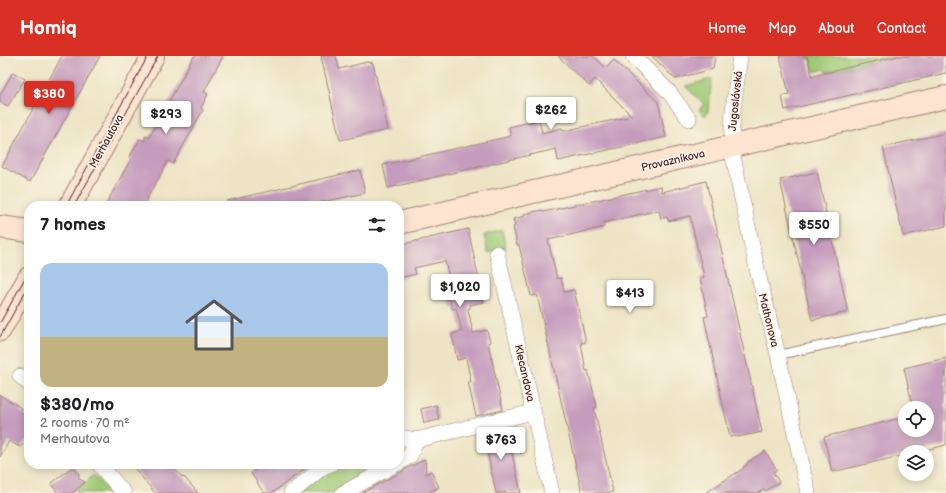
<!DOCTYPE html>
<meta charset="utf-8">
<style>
:root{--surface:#fff;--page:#f2f2f2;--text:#202124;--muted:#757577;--accent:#d93025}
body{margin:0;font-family:"Balsamiq Sans",sans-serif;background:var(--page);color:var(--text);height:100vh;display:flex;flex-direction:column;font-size:15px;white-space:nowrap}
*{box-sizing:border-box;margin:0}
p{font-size:13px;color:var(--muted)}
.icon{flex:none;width:22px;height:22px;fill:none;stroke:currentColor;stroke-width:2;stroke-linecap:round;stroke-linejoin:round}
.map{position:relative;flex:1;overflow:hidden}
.details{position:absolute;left:24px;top:145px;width:380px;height:268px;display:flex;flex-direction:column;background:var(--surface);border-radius:16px;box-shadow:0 2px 10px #0003}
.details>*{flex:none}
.fabs{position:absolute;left:898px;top:345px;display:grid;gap:8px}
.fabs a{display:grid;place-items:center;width:36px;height:36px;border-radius:50%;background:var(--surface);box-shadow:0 2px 10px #0003;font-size:20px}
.price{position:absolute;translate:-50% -34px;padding:0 9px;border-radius:4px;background:#fff;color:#222;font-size:13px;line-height:26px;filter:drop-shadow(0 1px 2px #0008)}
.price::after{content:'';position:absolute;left:50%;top:24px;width:12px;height:9px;margin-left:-6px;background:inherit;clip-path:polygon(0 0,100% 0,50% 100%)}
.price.active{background:var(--accent);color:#fff}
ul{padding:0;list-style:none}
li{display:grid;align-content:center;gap:8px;height:212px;padding:0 16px}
li span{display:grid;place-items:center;height:124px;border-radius:12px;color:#555}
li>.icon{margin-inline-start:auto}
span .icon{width:72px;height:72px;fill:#fffc;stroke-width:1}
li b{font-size:17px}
h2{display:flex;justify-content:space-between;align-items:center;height:48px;padding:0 16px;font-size:17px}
header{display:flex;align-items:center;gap:24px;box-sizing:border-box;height:56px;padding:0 20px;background:var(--accent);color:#fff}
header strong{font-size:19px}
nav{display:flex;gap:22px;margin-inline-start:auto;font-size:14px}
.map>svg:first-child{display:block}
.green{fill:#9fca76;stroke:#747450}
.building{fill:#c59cbd}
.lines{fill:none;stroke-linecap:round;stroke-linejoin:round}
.lane-casing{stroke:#9c8278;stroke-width:10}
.street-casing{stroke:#9c8278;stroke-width:16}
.secondary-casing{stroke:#9c8278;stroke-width:24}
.lane{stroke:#fff;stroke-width:8}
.street{stroke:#fff;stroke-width:15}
.secondary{stroke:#fde4d1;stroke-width:22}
.tram{stroke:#4a1f2b;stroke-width:1}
.labels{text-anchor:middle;stroke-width:3.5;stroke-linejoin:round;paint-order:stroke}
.street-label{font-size:11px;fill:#4a1f2b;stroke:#fcf5e5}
</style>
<header>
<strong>Homiq</strong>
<nav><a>Home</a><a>Map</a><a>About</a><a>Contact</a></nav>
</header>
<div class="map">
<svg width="946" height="437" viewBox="0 0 946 437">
<rect width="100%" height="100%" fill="#fcf5e5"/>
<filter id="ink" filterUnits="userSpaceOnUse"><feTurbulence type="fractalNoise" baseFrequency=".025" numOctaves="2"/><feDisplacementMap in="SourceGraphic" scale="8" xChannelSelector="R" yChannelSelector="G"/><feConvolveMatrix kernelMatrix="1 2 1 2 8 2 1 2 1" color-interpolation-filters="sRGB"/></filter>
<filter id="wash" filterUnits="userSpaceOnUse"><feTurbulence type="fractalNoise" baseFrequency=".012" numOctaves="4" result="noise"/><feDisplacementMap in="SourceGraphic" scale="16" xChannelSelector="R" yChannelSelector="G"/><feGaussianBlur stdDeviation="0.9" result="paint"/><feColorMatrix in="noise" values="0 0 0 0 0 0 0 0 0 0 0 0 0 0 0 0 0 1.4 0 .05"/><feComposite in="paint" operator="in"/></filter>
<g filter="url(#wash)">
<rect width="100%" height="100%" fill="#ede4c5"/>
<!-- green -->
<g class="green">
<path d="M807,0H898L826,16L825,13L814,16L811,3H808Z"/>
<path d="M712,23L708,56L705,60L699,54L704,48L685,30Z"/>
<path d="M502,174L506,192L488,197L484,179Z"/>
<path d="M342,408H384L331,437H298L317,422Z"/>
<path d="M94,419L110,437H79L76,434Z"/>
</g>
<g id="blocks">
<!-- building -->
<g class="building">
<path d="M62,0H100L30,126L2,110Z"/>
<path d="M194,0H223L204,36L208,38L201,52L203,54L173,108L168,105L143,150H105L131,103L129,102L140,83L144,85L146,80L149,82Z"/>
<path d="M321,0H336L339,13L367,6L373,7L388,74L340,84Z"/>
<path d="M558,0H593L606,12L614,4L658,46L666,81L558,105L556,93L388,132L383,109L511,80L509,71L539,64L542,77L562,72L563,75L632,60L595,23L589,30Z"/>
<path d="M652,0H715L713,13L675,23Z"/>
<path d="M780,0H807L812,20L898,0H946V17L785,54L782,40L789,38Z"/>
<path d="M13,16L25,23L8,50L0,46V39Z"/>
<path d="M946,77V170L903,180L883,91Z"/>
<path d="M360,114L365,137L303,150H227V145Z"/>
<path d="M817,116L848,256L812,264L780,124Z"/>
<path d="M706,125L762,376L738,381L735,380L730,381L704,261L708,260L700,222L704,221L690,160L668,165L667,161L661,163L659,154L603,167L604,171L548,184L557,223L561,222L564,236L574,234L586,286L581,287L586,315L588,314L597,351L594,352L613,436L606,437H582L537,239L531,240L519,189H517L513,171L515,170L513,163L525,160L524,158L542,154L543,156L661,130L662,136Z"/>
<path d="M468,173L484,246L470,249V252L468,253L473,277L487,274L490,286L488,287L503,354L476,360L469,330L468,326H471L466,302L457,304L452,278L462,275L456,252L452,253L448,236L452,235L445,205L414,212L416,218L399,222V197H401L399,189Z"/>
<path d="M946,302V389L918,396H905V399L832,416L824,381L905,361V374H927V352H913L904,312Z"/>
<path d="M0,339L21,352L20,355L29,363V383L20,391L9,385L0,401Z"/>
<path d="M436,349L439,364L424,367L421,353Z"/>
<path d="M507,371L509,388H510L521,437H496L485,386L482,387L480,378Z"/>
<path d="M765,395L777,414L773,416L779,426L765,435L764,433L758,437H705L744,412L743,411L747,408V407Z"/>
<path d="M425,403L426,418L431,415L439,431L428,437H362Z"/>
<path d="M131,408H170L183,422L184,421L198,437H155Z"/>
<path d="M251,408H312L272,437H264L251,417L255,414Z"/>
<path d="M75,412L79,418V423L85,426L72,437H58L51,428L69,413Z"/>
</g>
</g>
</g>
<g filter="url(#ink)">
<use href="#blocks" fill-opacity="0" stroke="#9c8278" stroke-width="1"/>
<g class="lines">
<!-- lane casing -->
<g class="lane-casing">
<path id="lane" d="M778,299L946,263"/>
</g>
<!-- street casing -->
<g class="street-casing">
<g id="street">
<path d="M633,0L669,36L689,63"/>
<path d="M740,0L733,54L731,91L757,213L778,299L808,437"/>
<path d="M497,197L552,437"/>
<path d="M20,320L29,328"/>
<path d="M399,381L416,384L533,356"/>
<path d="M399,407L410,400L416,384"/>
<path d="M99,408L124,437"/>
<path d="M291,437L323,411L331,408"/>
<path d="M343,437L396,408"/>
</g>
</g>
<!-- secondary casing -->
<g class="secondary-casing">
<g id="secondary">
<path d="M70,150L153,0"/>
<path d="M399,167L946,41"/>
<path d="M0,171L29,175"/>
<path d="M0,274L29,222"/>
</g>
</g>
<!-- lane -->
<use href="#lane" class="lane"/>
<!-- street -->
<use href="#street" class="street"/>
<!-- secondary -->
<use href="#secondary" class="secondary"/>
<!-- tram -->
<g class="tram">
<path d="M66,150L148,0"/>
<path d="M74,150L158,0"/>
<path d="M0,267L29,215"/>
<path d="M0,281L29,229"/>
</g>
</g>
</g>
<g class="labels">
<!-- street labels -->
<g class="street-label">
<text transform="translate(735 45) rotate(-84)" y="4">Jugoslávská</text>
<text transform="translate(106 85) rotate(-61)" y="4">Merhautova</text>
<text transform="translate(673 104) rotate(-13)" y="4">Provazníkova</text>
<text transform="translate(769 264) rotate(76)" y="4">Mathonova</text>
<text transform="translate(525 317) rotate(77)" y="4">Klecandova</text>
</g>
</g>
</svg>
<div class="fabs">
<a><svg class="icon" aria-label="locate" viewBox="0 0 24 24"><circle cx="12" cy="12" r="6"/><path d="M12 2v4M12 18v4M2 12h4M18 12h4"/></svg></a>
<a><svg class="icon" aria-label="layers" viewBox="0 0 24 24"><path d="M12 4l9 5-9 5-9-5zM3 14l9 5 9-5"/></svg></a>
</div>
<b class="price active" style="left:49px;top:59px">$380</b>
<b class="price" style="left:551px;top:75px">$262</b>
<b class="price" style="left:166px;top:79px">$293</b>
<b class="price" style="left:814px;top:190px">$550</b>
<b class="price" style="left:460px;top:252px">$1,020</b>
<b class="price" style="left:630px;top:258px">$413</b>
<b class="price" style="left:501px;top:405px">$763</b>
<section class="details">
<h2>7 homes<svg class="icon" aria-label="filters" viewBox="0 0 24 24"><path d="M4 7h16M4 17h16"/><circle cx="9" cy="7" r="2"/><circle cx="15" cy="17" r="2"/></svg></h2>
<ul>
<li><span style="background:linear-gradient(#a9c7e8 60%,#c2b280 0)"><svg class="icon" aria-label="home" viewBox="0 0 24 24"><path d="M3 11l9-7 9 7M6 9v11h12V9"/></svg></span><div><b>$380/mo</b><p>2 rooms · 70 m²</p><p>Merhautova</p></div></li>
</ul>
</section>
</div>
